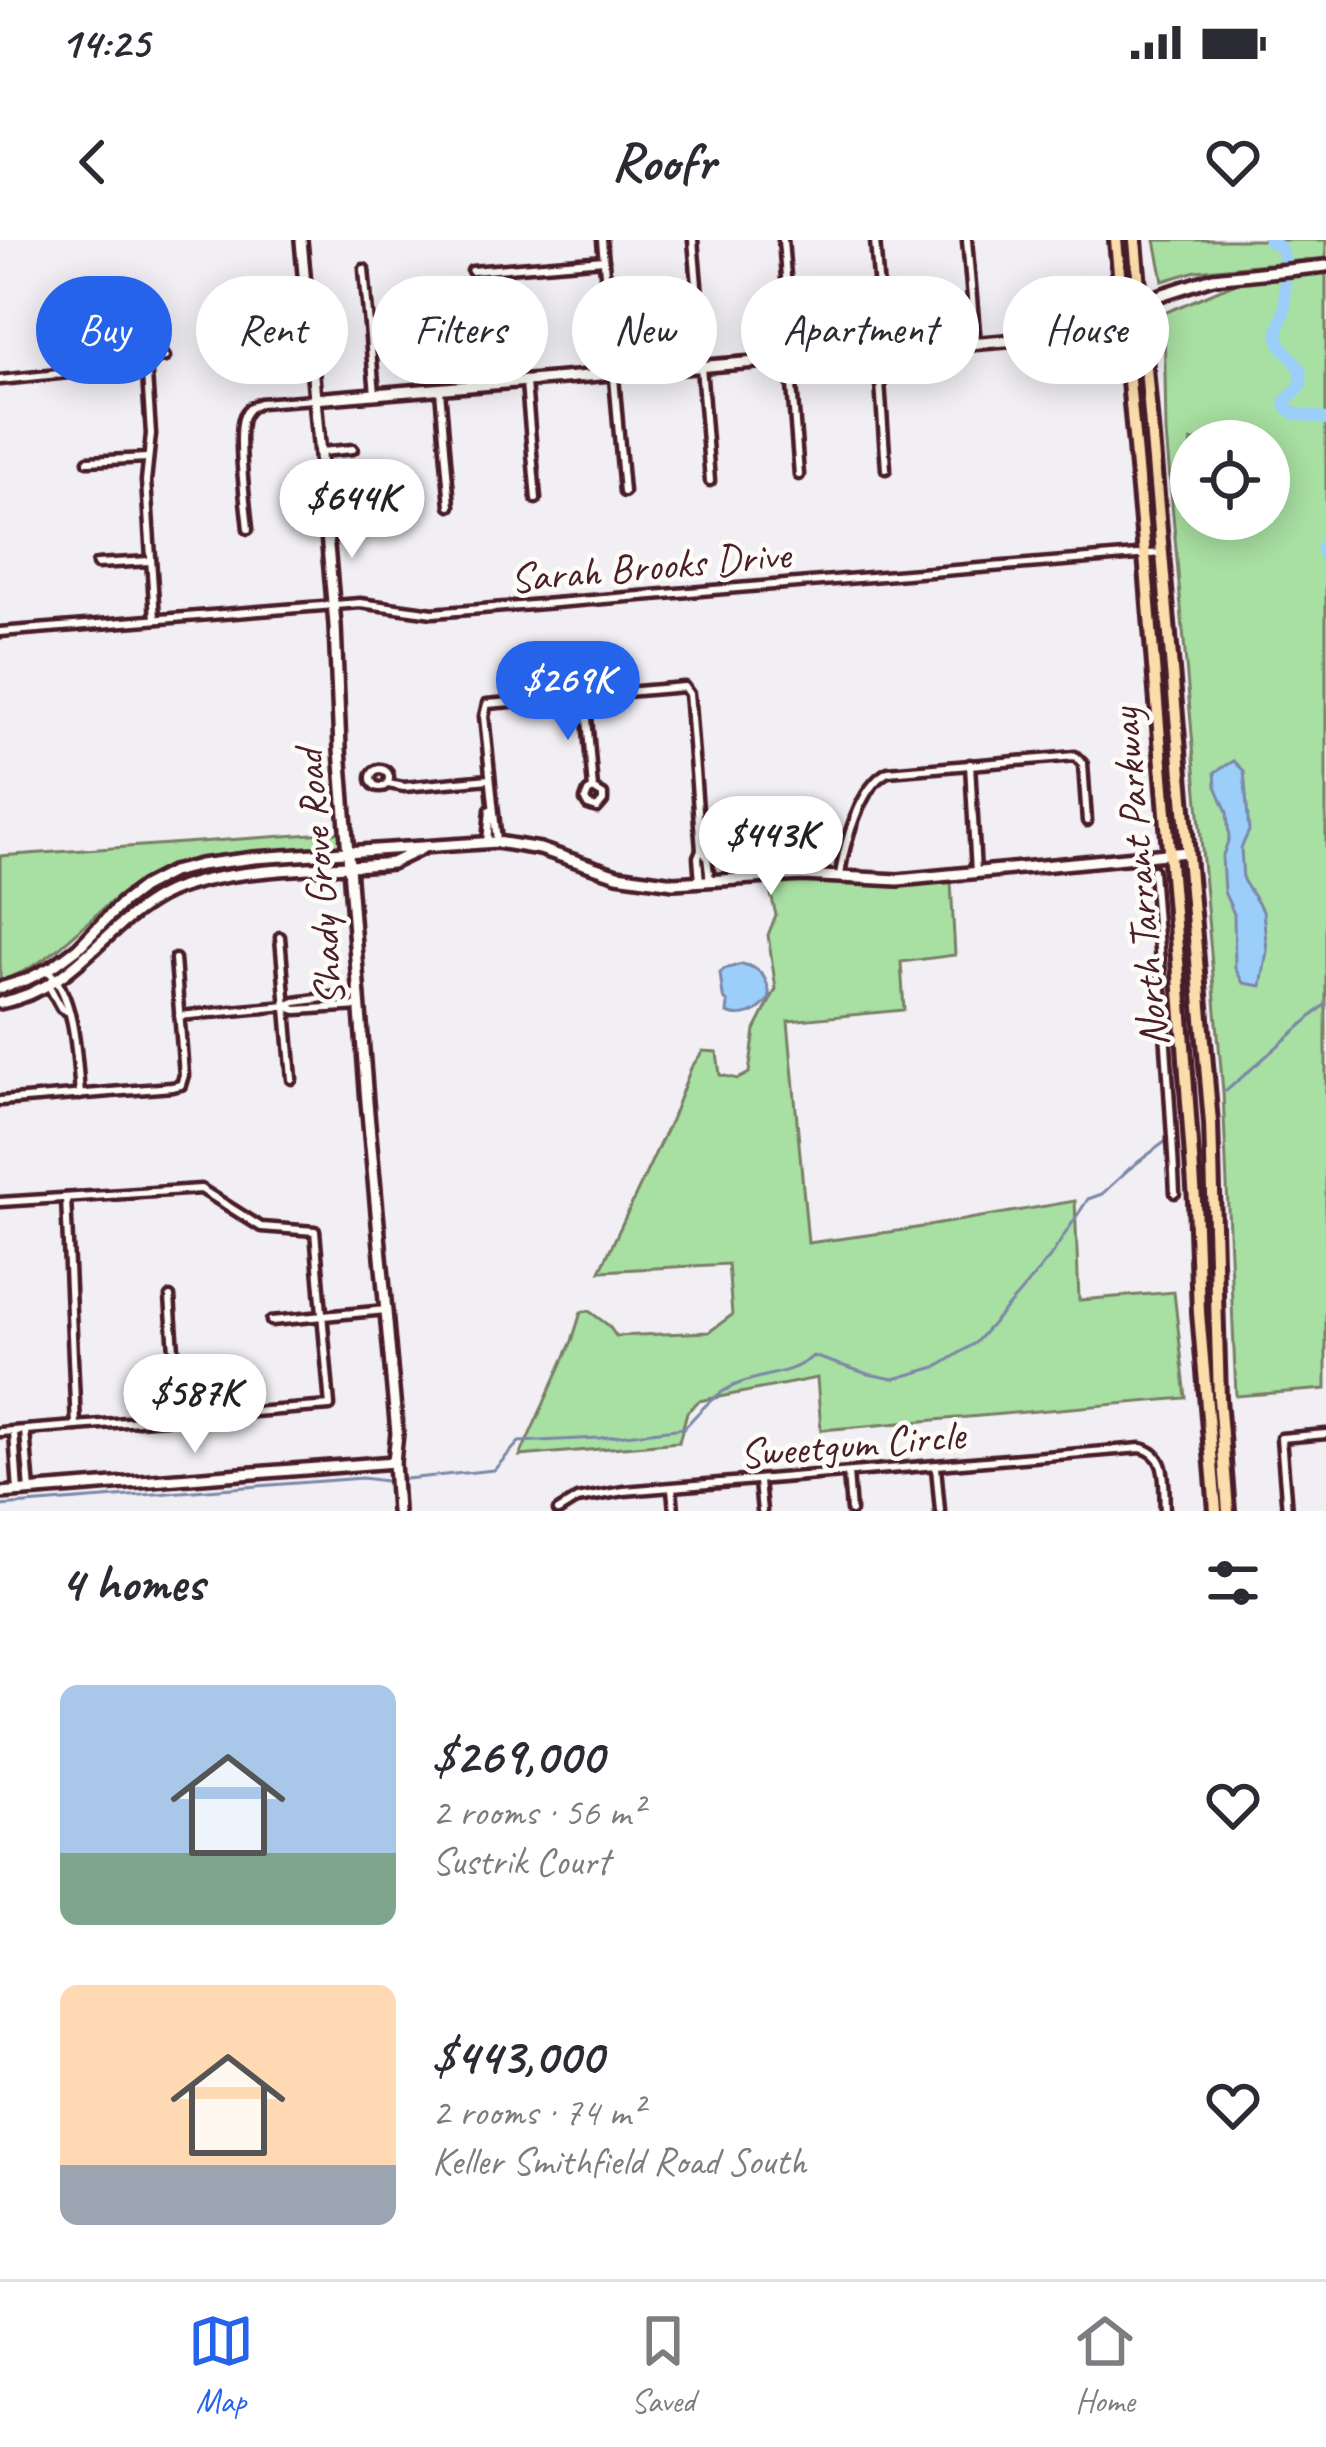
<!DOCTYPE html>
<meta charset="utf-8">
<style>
:root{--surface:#fff;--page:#f2f2f3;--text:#2b2b33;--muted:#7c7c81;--line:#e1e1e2;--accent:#2563eb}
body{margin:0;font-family:Caveat,sans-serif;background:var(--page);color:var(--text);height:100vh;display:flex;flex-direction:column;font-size:45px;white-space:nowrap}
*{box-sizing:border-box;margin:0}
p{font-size:39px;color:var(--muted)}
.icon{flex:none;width:66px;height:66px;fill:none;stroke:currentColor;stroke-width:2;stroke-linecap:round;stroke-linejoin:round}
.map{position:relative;height:1271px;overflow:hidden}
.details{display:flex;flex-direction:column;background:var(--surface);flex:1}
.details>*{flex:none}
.top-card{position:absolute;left:36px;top:36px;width:1254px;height:108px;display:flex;gap:24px}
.tools{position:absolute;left:1170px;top:180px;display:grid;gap:24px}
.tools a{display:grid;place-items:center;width:120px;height:120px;border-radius:50%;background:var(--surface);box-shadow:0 6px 30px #0003;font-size:60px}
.price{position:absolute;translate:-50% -102px;padding:0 27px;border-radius:42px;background:#fff;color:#222;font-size:39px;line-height:78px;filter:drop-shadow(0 3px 6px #0008)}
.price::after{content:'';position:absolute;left:50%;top:72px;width:36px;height:27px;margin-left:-18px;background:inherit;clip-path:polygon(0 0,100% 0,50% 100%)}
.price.on{background:var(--accent);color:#fff}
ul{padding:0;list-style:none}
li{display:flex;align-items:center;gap:36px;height:300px;padding:0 60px}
li span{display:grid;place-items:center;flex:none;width:336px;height:240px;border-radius:18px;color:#555}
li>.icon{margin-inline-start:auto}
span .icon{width:144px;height:144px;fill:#fffc;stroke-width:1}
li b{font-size:51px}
h2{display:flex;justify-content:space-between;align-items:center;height:144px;padding:0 60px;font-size:51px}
.pill{padding:0 42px;border-radius:54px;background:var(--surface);box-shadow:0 6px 30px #0003;font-size:42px;line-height:108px}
.pill.on{background:var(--accent);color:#fff}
.status{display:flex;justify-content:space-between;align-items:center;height:84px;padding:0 60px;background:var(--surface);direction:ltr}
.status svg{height:33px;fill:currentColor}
header{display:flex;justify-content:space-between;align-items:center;height:156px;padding:0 60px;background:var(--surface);font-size:54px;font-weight:600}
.dock{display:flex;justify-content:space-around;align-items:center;height:168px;border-top:3px solid var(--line);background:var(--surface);font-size:33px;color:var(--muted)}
.dock a{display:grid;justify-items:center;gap:6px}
.dock .on{color:var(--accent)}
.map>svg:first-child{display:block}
.green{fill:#a8dfa2;stroke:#797f66;stroke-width:3;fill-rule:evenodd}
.water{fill:#9bcef9;stroke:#7b88a7;stroke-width:3}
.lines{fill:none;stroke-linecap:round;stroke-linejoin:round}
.stream{stroke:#7b88a7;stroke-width:3}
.river{stroke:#9bcef9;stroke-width:12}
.street-casing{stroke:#4a1f2b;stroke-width:15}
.secondary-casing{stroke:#4a1f2b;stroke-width:18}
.primary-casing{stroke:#4a1f2b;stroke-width:20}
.street{stroke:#fdfcf7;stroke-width:6}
.secondary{stroke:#fdfcf7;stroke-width:9}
.primary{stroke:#fbddab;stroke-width:10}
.labels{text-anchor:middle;stroke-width:9;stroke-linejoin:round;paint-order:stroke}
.street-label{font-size:42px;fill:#4a1f2b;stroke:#fdfcf7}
</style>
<div class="status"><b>14:25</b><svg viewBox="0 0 49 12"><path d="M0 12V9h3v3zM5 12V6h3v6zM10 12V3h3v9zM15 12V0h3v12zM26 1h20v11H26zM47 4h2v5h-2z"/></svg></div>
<header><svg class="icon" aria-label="back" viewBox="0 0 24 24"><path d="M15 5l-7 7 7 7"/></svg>Roofr<svg class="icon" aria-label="heart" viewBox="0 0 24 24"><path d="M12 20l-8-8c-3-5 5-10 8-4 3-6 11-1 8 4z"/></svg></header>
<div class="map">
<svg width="1326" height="1271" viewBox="0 0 1326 1271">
<rect width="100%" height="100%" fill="#f1eff4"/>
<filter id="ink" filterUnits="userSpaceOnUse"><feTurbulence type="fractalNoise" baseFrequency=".00833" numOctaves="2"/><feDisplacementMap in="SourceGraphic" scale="24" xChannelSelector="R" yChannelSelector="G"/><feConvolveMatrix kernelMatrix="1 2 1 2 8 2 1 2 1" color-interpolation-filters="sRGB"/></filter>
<g filter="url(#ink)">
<!-- green -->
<g class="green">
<path d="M1155,0H1326V18L1196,31L1163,41Z"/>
<path d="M1326,31V1149L1236,1156L1223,852L1166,194L1164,73L1245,39ZM1191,201H1269V279H1191Z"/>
<path d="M340,592V607C269,612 187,606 126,650C81,683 56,723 0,741V616Z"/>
<path d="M829,641L895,647L951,642L955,715L901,722L904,770L788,781L808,1003L904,990L1075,961L1079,1060L1174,1052L1186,1158L821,1190L817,1138L699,1161L687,1172L679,1202L520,1216L572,1101L581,1072L589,1071L608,1085L616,1096L709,1092L732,1075L728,1024L600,1031L671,880L691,828L703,811L717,812L720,835L738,839L749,833L755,790L776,749L768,695L776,675L770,651L777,643Z"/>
</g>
<!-- water -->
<g class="water">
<path d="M1234,521L1244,531L1249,591L1241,608L1243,640L1263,671L1267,711L1261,746L1243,743L1235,728L1234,674L1224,652L1222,618L1229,598L1227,572L1216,546L1215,532Z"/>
<path d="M742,724C762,728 768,739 770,758C759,772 744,780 727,773L728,763L723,757L720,733L724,729Z"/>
</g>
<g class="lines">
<!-- stream -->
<g class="stream">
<path d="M1226,851L1326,764"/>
<path d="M0,1266L362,1238L386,1241L494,1230L519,1202L600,1198L684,1188C700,1171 716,1152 738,1144C765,1133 791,1135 813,1116L868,1134L894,1139L939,1126L975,1103L1018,1055L1050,1017L1088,959L1102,954L1129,929L1166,901"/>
</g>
<!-- river -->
<g class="river">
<path d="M1269,0L1281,8L1284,18L1285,68L1277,94L1281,105L1301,130V146L1285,161L1286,167L1293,173L1326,179"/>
<path d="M1326,302L1322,309L1326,320"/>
</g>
<!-- street casing -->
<g class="street-casing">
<g id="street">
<path d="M602,0L624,252"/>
<path d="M693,0L699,67"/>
<path d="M783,0L788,61"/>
<path d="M875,0L879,51"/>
<path d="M967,0L976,104"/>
<path d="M364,29L375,154"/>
<path d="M472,31L604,20"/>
<path d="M878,113L886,229"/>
<path d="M790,119L799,235"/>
<path d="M146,120L151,194L146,241L155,379"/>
<path d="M701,126L710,241"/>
<path d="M0,140L68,133L165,117"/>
<path d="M526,143L536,259"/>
<path d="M440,150L450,266"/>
<path d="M321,212L353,209"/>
<path d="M88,221L147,218"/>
<path d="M248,289C246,267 236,192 244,176C249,167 252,167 260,163L314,159"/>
<path d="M97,324L150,321"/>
<path d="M0,392L360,363L433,373L1162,313"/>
<path d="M585,454L593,549L588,552L585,560L588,565L597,568L603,561V555L593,549"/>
<path d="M970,524L976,633"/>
<circle cx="380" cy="538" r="9"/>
<path d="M388,544L404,547L489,539"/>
<path d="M487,602L490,570"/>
<path d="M497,602L484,476L487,464L684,447L689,454L690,464L701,610L698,617L700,642"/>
<path d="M702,610L707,617L710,641"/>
<path d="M1153,630C1161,738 1170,846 1175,953"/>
<path d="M840,635C844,606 860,545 888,532L1075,516L1083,524L1087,581"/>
<path d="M280,697L292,839"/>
<path d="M48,731C75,754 77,819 80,855"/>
<path d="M49,746L61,768L67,771"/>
<path d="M286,766L296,770L360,766"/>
<path d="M179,776L286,766L295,762L360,753"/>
<path d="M0,861L172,847L181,845L184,835L175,719"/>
<path d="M66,958L76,1186"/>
<path d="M0,962L201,949L261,987L315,991L330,1166L0,1192"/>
<path d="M170,1057L179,1177"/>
<path d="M271,1081L386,1070"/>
<path d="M25,1191L30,1251"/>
<path d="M14,1192L18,1252"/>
<path d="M936,1227L940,1271"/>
<path d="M848,1233L851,1271"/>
<path d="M759,1242L762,1271"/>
<path d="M672,1248L674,1271"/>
<path d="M558,1271L577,1259L624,1251L1141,1208C1170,1214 1163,1246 1165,1271"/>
<path d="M1287,1271L1281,1198L1326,1194"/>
</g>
</g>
<!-- secondary casing -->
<g class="secondary-casing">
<g id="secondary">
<path d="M301,0L335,385L340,509L367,862L397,1193L394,1222L397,1271"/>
<path d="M314,159L1029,99L1063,91L1123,67L1213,38L1326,26"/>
<path d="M0,748L26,740L54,726L78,708L122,663L143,647L172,632L200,625L254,618L497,602L540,609L617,635L674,643L802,635L898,640L1187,612"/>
<path d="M0,763C75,748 100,689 161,656C216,627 319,629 382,624L392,623L421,609"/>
<path d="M0,1253L394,1222"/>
</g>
</g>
<!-- primary casing -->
<g class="primary-casing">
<g id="primary">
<path d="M1116,0L1145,315L1178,721L1195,961L1199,1073L1216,1271"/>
<path d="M1135,0L1211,883L1219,1158L1228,1271"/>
</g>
</g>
<!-- street -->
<use href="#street" class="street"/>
<!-- secondary -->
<use href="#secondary" class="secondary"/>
<!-- primary -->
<use href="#primary" class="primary"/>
</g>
</g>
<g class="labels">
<!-- street labels -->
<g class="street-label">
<text transform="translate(650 325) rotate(-5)" y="15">Sarah Brooks Drive</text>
<text transform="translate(318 638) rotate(-95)" y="15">Shady Grove Road</text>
<text transform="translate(1138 638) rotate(-95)" y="15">North Tarrant Parkway</text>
<text transform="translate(852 1203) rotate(-5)" y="15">Sweetgum Circle</text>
</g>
</g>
</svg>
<div class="tools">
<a><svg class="icon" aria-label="locate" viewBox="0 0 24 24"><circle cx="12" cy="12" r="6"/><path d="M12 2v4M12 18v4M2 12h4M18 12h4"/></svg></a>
</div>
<b class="price" style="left:352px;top:321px">$644K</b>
<b class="price on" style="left:568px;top:503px">$269K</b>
<b class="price" style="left:771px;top:658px">$443K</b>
<b class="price" style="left:195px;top:1216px">$587K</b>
<div class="top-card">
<a class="pill on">Buy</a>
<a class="pill">Rent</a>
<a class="pill">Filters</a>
<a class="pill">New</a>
<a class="pill">Apartment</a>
<a class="pill">House</a>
</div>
</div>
<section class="details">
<h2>4 homes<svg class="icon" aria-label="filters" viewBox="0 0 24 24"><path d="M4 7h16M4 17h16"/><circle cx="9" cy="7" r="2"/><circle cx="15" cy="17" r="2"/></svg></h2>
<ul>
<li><span style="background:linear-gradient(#a9c7e8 70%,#7fa58c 0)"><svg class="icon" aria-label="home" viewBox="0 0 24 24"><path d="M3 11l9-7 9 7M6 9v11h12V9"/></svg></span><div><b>$269,000</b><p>2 rooms · 56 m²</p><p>Sustrik Court</p></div><svg class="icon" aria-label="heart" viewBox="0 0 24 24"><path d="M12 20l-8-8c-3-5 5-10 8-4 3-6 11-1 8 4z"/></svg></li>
<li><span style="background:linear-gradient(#ffd9b3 75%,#9aa5b1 0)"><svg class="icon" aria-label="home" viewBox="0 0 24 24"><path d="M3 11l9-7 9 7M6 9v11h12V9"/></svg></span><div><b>$443,000</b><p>2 rooms · 74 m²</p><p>Keller Smithfield Road South</p></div><svg class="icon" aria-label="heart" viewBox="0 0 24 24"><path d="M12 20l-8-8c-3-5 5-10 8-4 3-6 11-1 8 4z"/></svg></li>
</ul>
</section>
<nav class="dock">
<a class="on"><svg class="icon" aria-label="map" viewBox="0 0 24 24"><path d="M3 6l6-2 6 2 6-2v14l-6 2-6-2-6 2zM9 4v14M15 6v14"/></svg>Map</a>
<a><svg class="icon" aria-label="saved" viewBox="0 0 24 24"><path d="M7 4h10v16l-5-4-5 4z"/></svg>Saved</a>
<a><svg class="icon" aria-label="home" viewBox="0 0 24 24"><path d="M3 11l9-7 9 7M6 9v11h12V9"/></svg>Home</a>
</nav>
